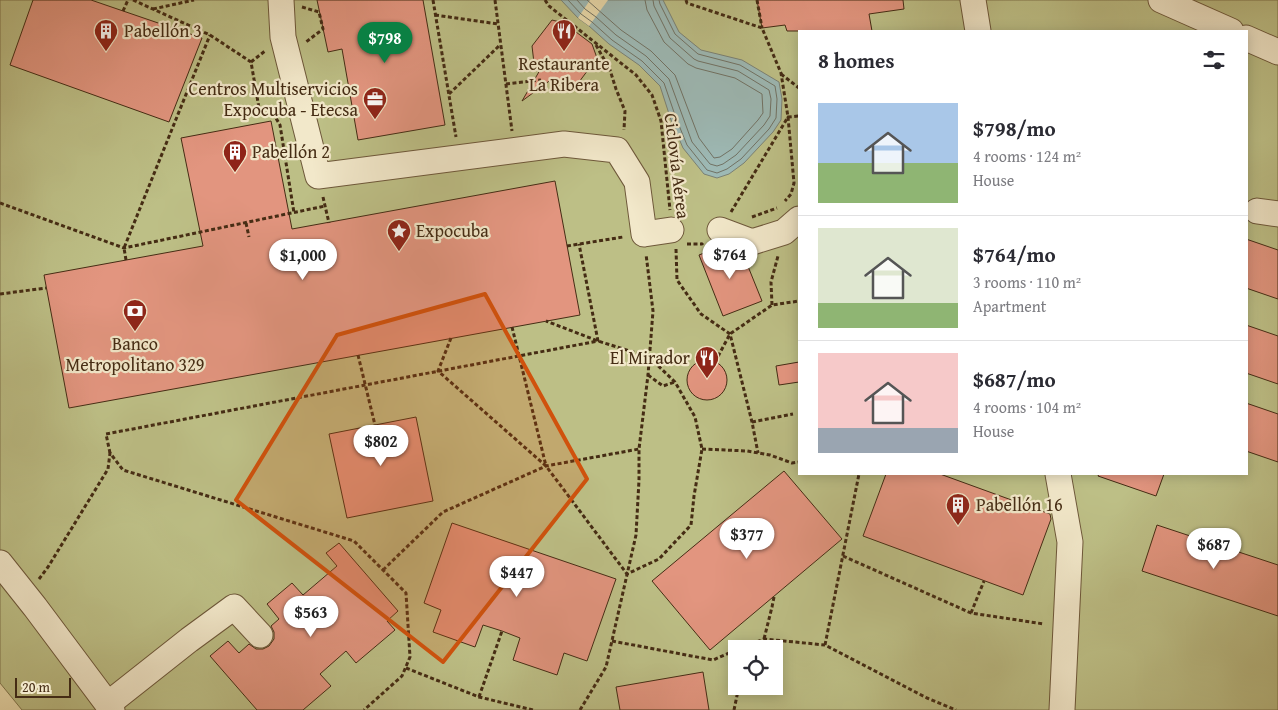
<!DOCTYPE html>
<meta charset="utf-8">
<style>
:root{--surface:#fff;--page:#f7f7f7;--text:#2b2b33;--muted:#7c7c81;--line:#e1e1e2;--accent:#0b8043}
body{margin:0;font-family:"Gentium Book Plus",serif;background:var(--page);color:var(--text);height:100vh;display:flex;flex-direction:column;font-size:19px;white-space:nowrap}
*{box-sizing:border-box;margin:0}
p{font-size:16px;color:var(--muted)}
.icon{flex:none;width:28px;height:28px;fill:none;stroke:currentColor;stroke-width:2;stroke-linecap:round;stroke-linejoin:round}
.map{position:relative;flex:1;overflow:hidden}
.drawer{position:absolute;left:798px;top:30px;width:450px;height:445px;display:flex;flex-direction:column;background:var(--surface);border-radius:0px;box-shadow:0 2px 12px #0003}
.drawer>*{flex:none}
.fabs{position:absolute;left:728px;top:640px;display:grid;gap:10px}
.fabs a{display:grid;place-items:center;width:55px;height:55px;border-radius:0px;background:var(--surface);box-shadow:0 2px 12px #0003;font-size:25px}
.scale{position:absolute;left:15px;bottom:12px;width:56px;box-sizing:border-box;padding-left:5px;border:2px solid #452c14;border-top:0;font-size:14px;line-height:18px;white-space:nowrap;color:#452c14;-webkit-text-stroke:4px #f2e8ca;paint-order:stroke}
.price{position:absolute;translate:-50% -42px;padding:0 11px;border-radius:18px;background:#fff;color:#222;font-size:16px;line-height:32px;filter:drop-shadow(0 1px 2px #0008)}
.price::after{content:'';position:absolute;left:50%;top:30px;width:15px;height:11px;margin-left:-8px;background:inherit;clip-path:polygon(0 0,100% 0,50% 100%)}
.price.active{background:var(--accent);color:#fff}
ul{padding:0;list-style:none}
li{display:flex;align-items:center;gap:15px;height:125px;padding:0 20px}
li+li{border-top:1px solid var(--line)}
li span{display:grid;place-items:center;flex:none;width:140px;height:100px;border-radius:0px;color:#555}
li>.icon{margin-inline-start:auto}
span .icon{width:60px;height:60px;fill:#fffc;stroke-width:1}
li b{font-size:21px}
h2{display:flex;justify-content:space-between;align-items:center;height:60px;padding:0 20px;font-size:21px}
.map>svg:first-child{display:block}
.green{fill:#bdbf86;stroke:#81764d;fill-rule:evenodd}
.water{fill:#9db9b5;stroke:#7a8175}
.pier{fill:#ebdcad}
.lines{fill:none;stroke-linecap:round;stroke-linejoin:round}
.shore{stroke:#717264;stroke-width:1}
.building{fill:#e2957f;stroke:#452c14}
.minor-casing{stroke:#6e583a;stroke-width:27}
.path{stroke:#452c14;stroke-width:3;stroke-dasharray:4 2.5;stroke-linecap:butt}
.minor{stroke:#f2e8ca;stroke-width:25}
.marked{fill:#d0520d;fill-opacity:0.2;stroke:#d0520d;stroke-width:4;stroke-linejoin:round}
.labels{text-anchor:middle;stroke-width:4.5;stroke-linejoin:round;paint-order:stroke}
.poi-label{font-size:18px;fill:#452c14;stroke:#f2e8ca;text-anchor:start}
.street-label{font-size:18px;fill:#452c14;stroke:#f2e8ca}
</style>
<div class="map">
<svg width="1278" height="710" viewBox="0 0 1278 710">
<rect width="100%" height="100%" fill="#ebdcad"/>
<filter id="stains"><feTurbulence type="fractalNoise" baseFrequency=".004" numOctaves="4"/><feColorMatrix values="0 0 0 0 .2 0 0 0 0 .09 0 0 0 0 .02 0 0 0 .5 -.17"/></filter>
<radialGradient id="worn" r=".72"><stop offset=".6" stop-color="#630" stop-opacity="0"/><stop offset="1" stop-color="#630" stop-opacity=".3"/></radialGradient>
<!-- green -->
<path class="green" d="M0,0H1278V710H22L0,683ZM799,31H1246V474H799ZM736,649H774V686H736Z"/>
<!-- water -->
<path class="water" d="M561,0H663L679,32L701,50L742,60L779,82L782,99L781,120L773,132L744,163L729,174L717,178L704,174L683,148L671,120L660,86L639,65L609,44L589,26L578,18Z"/>
<!-- pier -->
<path class="pier" d="M590,0H608L589,26L578,18Z"/>
<g class="lines">
<!-- shore -->
<g class="shore">
<path d="M568,0L581,14L592,22L612,40L642,61L664,83L676,118L687,145L707,170L717,173L727,169L741,159L769,129L776,118L777,99L775,86L740,65L698,54L675,34L660,4L659,0"/>
<path d="M577,0L585,9L596,17L616,35L646,56L669,79L692,142L710,164L717,166L723,164L736,155L764,125L770,116L771,99L769,90L738,71L698,61L694,59L670,38L654,6L653,0"/>
<path d="M587,0L621,30L651,51L675,75L699,138L714,158L720,157L732,149L758,120L763,113L762,94L735,78L696,68L688,64L664,42L647,10L645,0"/>
</g>
</g>
<!-- building -->
<g class="building">
<path d="M33,0H91L202,38L169,122L10,65Z"/>
<path d="M317,0H423L445,125L358,140L342,49L328,52Z"/>
<path d="M757,0H903L904,9L869,14L872,31H787L785,25L762,28Z"/>
<path d="M552,20L564,23L592,44L597,58L579,82L563,85L552,79L522,101L540,70L534,63L532,46Z"/>
<path d="M271,121L292,229L555,181L580,315L69,408L44,275L203,246L181,138Z"/>
<path d="M1246,239L1278,250V299L1246,288Z"/>
<path d="M722,246L743,254L762,301L723,316L699,255Z"/>
<path d="M1246,325L1278,336V384L1246,373Z"/>
<circle cx="707" cy="380" r="20"/>
<path d="M799,362V382L779,385L776,366Z"/>
<path d="M1246,403L1278,414V462L1246,451Z"/>
<path d="M416,417L433,501L347,518L329,434Z"/>
<path d="M784,471L842,539L710,650L652,581Z"/>
<path d="M886,474H940L1050,514L1051,519L1023,595L863,536Z"/>
<path d="M1099,474H1164L1156,496L1098,476Z"/>
<path d="M452,523L616,579L587,661L564,653L557,675L513,660L520,638L502,631L483,625L475,647L433,632L441,610L424,603Z"/>
<path d="M1157,525L1278,565V616L1142,571Z"/>
<path d="M339,543L398,611L387,621L395,630L356,663L346,651L320,674L331,686L303,710H257L210,656L228,641L239,653L249,644L256,649H263L269,646L274,639V632L271,626L279,619L267,604L292,583L303,595L337,566L326,553Z"/>
<path d="M703,672L709,710H620L616,687Z"/>
</g>
<g class="lines">
<!-- minor casing -->
<g class="minor-casing">
<g id="minor">
<path d="M281,0L283,37L318,176L564,144L617,150L637,182L644,234L671,230"/>
<path d="M973,0L978,31"/>
<path d="M1161,0L1231,31"/>
<path d="M1246,38L1278,52"/>
<path d="M1257,211L1278,214"/>
<path d="M720,230L752,242L784,232L799,219"/>
<path d="M1058,474L1070,542L1062,710"/>
<path d="M0,563L35,607L112,710"/>
<path d="M108,704L189,640L234,607L260,635"/>
</g>
</g>
<!-- path -->
<g class="path">
<path d="M133,0L210,35L251,62L259,108L273,113L280,125L294,213"/>
<path d="M433,0L456,137"/>
<path d="M495,0L512,131"/>
<path d="M545,0L549,6L636,75L652,95L661,121L670,210"/>
<path d="M686,0L687,3L762,28L781,73L788,117L794,183L791,194L785,201"/>
<path d="M757,0L762,28"/>
<path d="M302,7L319,12L323,29L306,42"/>
<path d="M153,9L194,0"/>
<path d="M123,11L128,0"/>
<path d="M435,15L498,24"/>
<path d="M596,45L610,70L616,89L625,111L624,130"/>
<path d="M251,62L265,51"/>
<path d="M781,74L799,88"/>
<path d="M506,84L541,80"/>
<path d="M449,94L500,45"/>
<path d="M323,197L329,223"/>
<path d="M0,203L124,248L325,206"/>
<path d="M731,212L788,117L799,116"/>
<path d="M752,217L777,208"/>
<path d="M246,223L249,237"/>
<path d="M687,244H702L703,243"/>
<path d="M567,246L623,237"/>
<path d="M676,249L677,280L701,314L730,334L752,422L758,453"/>
<path d="M126,260L124,248L210,35"/>
<path d="M0,294L46,288"/>
<path d="M772,305L771,282L778,256"/>
<path d="M512,327L546,466"/>
<path d="M451,338L438,371L546,466L627,574L659,559L691,525L694,496L702,449L695,417L675,382L649,357L598,341L546,321"/>
<path d="M358,355L375,425"/>
<path d="M715,362L730,334L772,305L799,301"/>
<path d="M648,375L663,386L675,382"/>
<path d="M752,422L793,414"/>
<path d="M702,449L747,451L770,455L792,463L799,462"/>
<path d="M110,453L106,434L598,341L579,244"/>
<path d="M843,556L971,613L1044,624"/>
<path d="M383,570L443,512L546,466L639,449"/>
<path d="M39,579L48,567L108,469L110,453L123,470L354,541L406,593L410,657L402,676L364,710"/>
<path d="M971,613L984,581"/>
<path d="M612,641L713,660L736,650"/>
<path d="M825,645L859,474"/>
<path d="M739,649L764,639L825,645L927,698L956,710"/>
<path d="M756,649L764,639L772,607L774,597"/>
<path d="M406,668L479,697L533,710"/>
<path d="M479,697L502,631"/>
<path d="M580,710L606,667L636,535L639,480V449L648,375L653,311L646,254"/>
<path d="M734,710L739,686"/>
</g>
<!-- minor -->
<use href="#minor" class="minor"/>
</g>
<!-- marked area -->
<path class="marked" d="M485,294L587,479L443,662L236,500L337,335Z"/>
<!-- icons -->
<defs>
<g id="building-pin" transform="scale(1.25)"><path d="M0 17L-7.5 6A9.5 9.5 0 1 1 7.5 6Z" fill="#8f2418" stroke="#f2e8ca"/><path d="M-4-6H4V6H1V3H-1V6H-4ZM-2.5-4.3h1.7v1.8h-1.7ZM.8-4.3h1.7v1.8H.8ZM-2.5-1h1.7V.8h-1.7ZM.8-1h1.7V.8H.8Z" fill="#fff"/></g>
<g id="restaurant-pin" transform="scale(1.25)"><path d="M0 17L-7.5 6A9.5 9.5 0 1 1 7.5 6Z" fill="#8f2418" stroke="#f2e8ca"/><path d="M-5-6h1v4h1v-4h1v4h1v-4h1v5L-1.5 .5V6h-2V.5L-5-1ZM5-6V6H3V1.5H1.5Q1.5-4 5-6Z" fill="#fff"/></g>
<g id="office-pin" transform="scale(1.25)"><path d="M0 17L-7.5 6A9.5 9.5 0 1 1 7.5 6Z" fill="#8f2418" stroke="#f2e8ca"/><path d="M-6-3h4V-5.5h4V-3h4V5H-6ZM-1-4.5V-3h2v-1.5ZM-6 0V1H6V0Z" fill="#fff"/></g>
<g id="sight-pin" transform="scale(1.25)"><path d="M0 17L-7.5 6A9.5 9.5 0 1 1 7.5 6Z" fill="#8f2418" stroke="#f2e8ca"/><path d="M0-6L1.8-2.2L6-1.7L2.9 1.2L3.7 5.4L0 3.3L-3.7 5.4L-2.9 1.2L-6-1.7L-1.8-2.2Z" fill="#fff"/></g>
<g id="bank-pin" transform="scale(1.25)"><path d="M0 17L-7.5 6A9.5 9.5 0 1 1 7.5 6Z" fill="#8f2418" stroke="#f2e8ca"/><path d="M-6-4H6V4H-6ZM0-2.3a2.3 2.3 0 1 0 0 4.6a2.3 2.3 0 1 0 0-4.6Z" fill="#fff"/></g>
</defs>
<g fill-rule="evenodd">
<use href="#building-pin" x="106" y="31"/>
<use href="#restaurant-pin" x="564" y="31"/>
<use href="#office-pin" x="375" y="99"/>
<use href="#building-pin" x="235" y="152"/>
<use href="#sight-pin" x="399" y="231"/>
<use href="#bank-pin" x="135" y="311"/>
<use href="#restaurant-pin" x="707" y="358"/>
<use href="#building-pin" x="958" y="505"/>
</g>
<g class="labels">
<!-- poi labels -->
<g class="poi-label">
<text x="124" y="37">Pabellón 3</text>
<text x="564" y="70" text-anchor="middle">Restaurante<tspan x="564" dy="21">La Ribera</tspan></text>
<text x="358" y="95" text-anchor="end">Centros Multiservicios<tspan x="358" dy="21">Expocuba - Etecsa</tspan></text>
<text x="252" y="158">Pabellón 2</text>
<text x="416" y="237">Expocuba</text>
<text x="135" y="350" text-anchor="middle">Banco<tspan x="135" dy="21">Metropolitano 329</tspan></text>
<text x="690" y="364" text-anchor="end">El Mirador</text>
<text x="976" y="511">Pabellón 16</text>
</g>
<!-- street labels -->
<g class="street-label">
<text transform="translate(677 166) rotate(83)" y="6">Ciclovía Aérea</text>
</g>
</g>
<rect width="100%" height="100%" filter="url(#stains)"/>
<rect width="100%" height="100%" fill="url(#worn)"/>
</svg>
<div class="fabs">
<a><svg class="icon" aria-label="locate" viewBox="0 0 24 24"><circle cx="12" cy="12" r="6"/><path d="M12 2v4M12 18v4M2 12h4M18 12h4"/></svg></a>
</div>
<div class="scale">20 m</div>
<b class="price active" style="left:385px;top:64px">$798</b>
<b class="price" style="left:730px;top:280px">$764</b>
<b class="price" style="left:303px;top:281px">$1,000</b>
<b class="price" style="left:381px;top:467px">$802</b>
<b class="price" style="left:747px;top:560px">$377</b>
<b class="price" style="left:1214px;top:570px">$687</b>
<b class="price" style="left:517px;top:598px">$447</b>
<b class="price" style="left:311px;top:638px">$563</b>
<section class="drawer">
<h2>8 homes<svg class="icon" aria-label="filters" viewBox="0 0 24 24"><path d="M4 7h16M4 17h16"/><circle cx="9" cy="7" r="2"/><circle cx="15" cy="17" r="2"/></svg></h2>
<ul>
<li><span style="background:linear-gradient(#a9c7e8 60%,#8fb573 0)"><svg class="icon" aria-label="home" viewBox="0 0 24 24"><path d="M3 11l9-7 9 7M6 9v11h12V9"/></svg></span><div><b>$798/mo</b><p>4 rooms · 124 m²</p><p>House</p></div></li>
<li><span style="background:linear-gradient(#dfe7d0 75%,#8fb573 0)"><svg class="icon" aria-label="home" viewBox="0 0 24 24"><path d="M3 11l9-7 9 7M6 9v11h12V9"/></svg></span><div><b>$764/mo</b><p>3 rooms · 110 m²</p><p>Apartment</p></div></li>
<li><span style="background:linear-gradient(#f6c9c9 75%,#9aa5b1 0)"><svg class="icon" aria-label="home" viewBox="0 0 24 24"><path d="M3 11l9-7 9 7M6 9v11h12V9"/></svg></span><div><b>$687/mo</b><p>4 rooms · 104 m²</p><p>House</p></div></li>
</ul>
</section>
</div>
